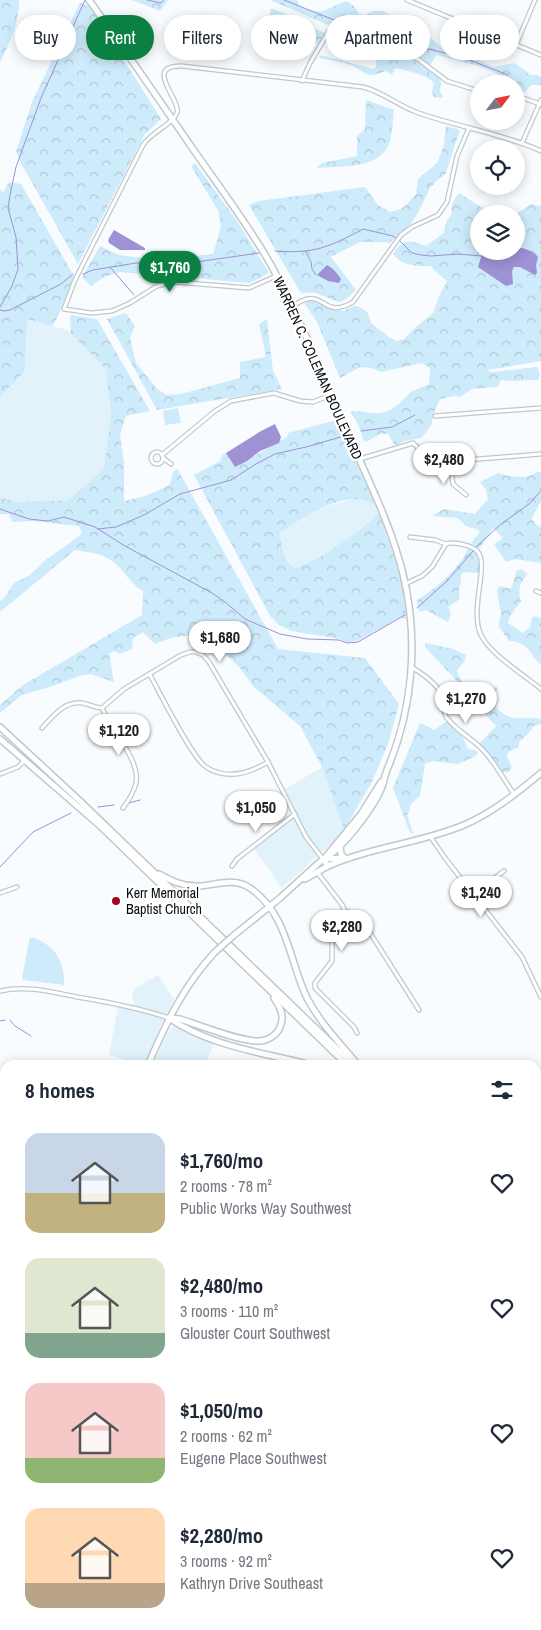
<!DOCTYPE html>
<meta charset="utf-8">
<style>
:root{--surface:#fff;--page:#f6f6f7;--text:#1f2937;--muted:#747a83;--accent:#0b8043}
body{margin:0;font-family:"Archivo Narrow",sans-serif;background:var(--page);color:var(--text);height:100vh;display:flex;flex-direction:column;font-size:19px;white-space:nowrap}
*{box-sizing:border-box;margin:0}
p{font-size:16px;color:var(--muted)}
.icon{flex:none;width:28px;height:28px;fill:none;stroke:currentColor;stroke-width:2;stroke-linecap:round;stroke-linejoin:round}
.map{position:relative;flex:1;overflow:hidden}
.details{position:absolute;left:0px;top:1060px;width:541px;height:570px;display:flex;flex-direction:column;background:var(--surface);border-radius:15px 15px 0 0;box-shadow:0 2px 12px #0003}
.details>*{flex:none}
.banner{position:absolute;left:15px;top:15px;width:511px;height:45px;display:flex;gap:10px}
.needle{width:32px;rotate:58deg}
.fabs{position:absolute;left:470px;top:75px;display:grid;gap:10px}
.fabs a{display:grid;place-items:center;width:55px;height:55px;border-radius:50%;background:var(--surface);box-shadow:0 2px 12px #0003;font-size:25px}
.price{position:absolute;translate:-50% -42px;padding:0 11px;border-radius:18px;background:#fff;color:#222;font-size:16px;line-height:32px;filter:drop-shadow(0 1px 2px #0008)}
.price::after{content:'';position:absolute;left:50%;top:30px;width:15px;height:11px;margin-left:-8px;background:inherit;clip-path:polygon(0 0,100% 0,50% 100%)}
.price.selected{background:var(--accent);color:#fff}
ul{padding:0;list-style:none}
li{display:flex;align-items:center;gap:15px;height:125px;padding:0 25px}
li span{display:grid;place-items:center;flex:none;width:140px;height:100px;border-radius:15px;color:#555}
li>.icon{margin-inline-start:auto}
span .icon{width:60px;height:60px;fill:#fffc;stroke-width:1}
li b{font-size:21px}
h2{display:flex;justify-content:space-between;align-items:center;height:60px;padding:0 25px;font-size:21px}
.chip{padding:0 18px;border-radius:22px;background:var(--surface);box-shadow:0 2px 12px #0003;font-size:18px;line-height:45px}
.chip.selected{background:var(--accent);color:#fff}
.map>svg:first-child{display:block}
.built{fill:#e1f2fb}
.forest{fill:url(#forest-crowns)}
.park{fill:#ceebfb}
.water{fill:#9e91d4}
.lines{fill:none;stroke-linecap:round;stroke-linejoin:round}
.stream{stroke:#9e91d4;stroke-width:1}
.minor-casing{stroke:#bfc8cc;stroke-width:5.5}
.tertiary-casing{stroke:#bfc8cc;stroke-width:6}
.primary-casing{stroke:#bfc8cc;stroke-width:8}
.trunk-casing{stroke:#bfc8cc;stroke-width:8}
.minor{stroke:#fff;stroke-width:3}
.tertiary{stroke:#fff;stroke-width:4}
.primary{stroke:#fff;stroke-width:5}
.trunk{stroke:#fff;stroke-width:5}
.trunk-bridge-casing{stroke:#bfc8cc;stroke-width:8;stroke-linecap:butt}
.trunk-bridge{stroke:#fff;stroke-width:5}
.poi-dot{fill:#a3061d;stroke:#fff;stroke-width:2}
.labels{text-anchor:middle;stroke-width:4.5;stroke-linejoin:round;paint-order:stroke}
.street-label{font-size:14px;fill:#0a0d0f;stroke:#fff}
.poi-label{font-size:14px;fill:#0a0d0f;stroke:#fff;text-anchor:start}
</style>
<div class="map">
<svg width="541" height="1630" viewBox="0 0 541 1630">
<defs>
<pattern id="forest-crowns" width="20" height="18" patternUnits="userSpaceOnUse" patternTransform="scale(1.25)"><rect width="20" height="18" fill="#ceebfb"/><path d="M2 6a3 3 0 1 1 6 0M12 15a3 3 0 1 1 6 0" fill="none" stroke="#b0c8d6"/></pattern>
</defs>
<rect width="100%" height="100%" fill="#f8fcfe"/>
<!-- built -->
<g class="built">
<path d="M27,319L67,330L106,369L111,415L104,469L68,500L19,502L0,498V397L25,371Z"/>
<path d="M355,499L363,500L375,504L379,513L337,547L303,565L296,568L292,566L285,558L280,533L302,517L328,506Z"/>
<path d="M322,767L344,830L338,838L282,888L254,849L295,816L282,791Z"/>
<path d="M158,975L174,999L159,1029L144,1065L109,1055L118,1007L121,1003L132,1006L134,1003L132,993L134,989Z"/>
<path d="M175,1027L184,1029L214,1043L206,1065H153L170,1029Z"/>
<path d="M5,1414V1467H4L0,1465V1425Z"/>
</g>
<!-- forest -->
<g class="forest">
<path d="M0,0H19C20,21 9,44 0,63Z"/>
<path d="M132,0H168L160,11Z"/>
<path d="M270,0H297L300,7C326,17 324,8 347,1L355,7L359,14L365,15L373,11H383L425,33L441,47L453,53L466,54L494,67L514,63L522,68L530,75H538L541,77V85H531L525,92L519,94L516,82L478,66L437,55L430,65C419,52 403,53 387,47C384,46 381,43 378,40C370,34 362,33 352,35Z"/>
<path d="M80,3L90,6L161,119L145,134L78,264L22,165L16,152L32,102Z"/>
<path d="M271,8L288,15L285,22L268,23Z"/>
<path d="M294,20L325,33L319,44L295,35L270,34V30L292,29Z"/>
<path d="M376,49L415,60L441,80L440,92L443,96L442,98L433,97L432,91L434,83C424,73 408,71 395,68L392,75L385,71C364,81 364,69 348,64C339,61 329,60 319,58L320,55L374,69L376,66Z"/>
<path d="M366,100L394,110C393,120 392,141 387,148C375,169 339,166 318,168V166L322,163L357,156V136L365,129Z"/>
<path d="M446,126L460,130L445,175L435,182L429,190L418,213L410,225L389,243L384,242H360L331,257L356,290C338,308 341,302 321,295C315,292 308,293 301,293L249,205L258,201L365,187L378,205L390,212L401,209L407,204L416,194L418,179L437,163L444,145Z"/>
<path d="M195,163L237,221L269,273L250,283L120,272L104,277L91,286L82,277L100,246L119,255L161,260L213,254L221,227L219,212L191,166Z"/>
<path d="M9,182L21,184L74,276C68,289 60,317 52,326L27,319L25,371L0,397V189L3,193Z"/>
<path d="M459,193L492,214H479V251H516V214L531,204L541,206V361L488,370L489,372H493L537,367C540,371 541,376 538,380L510,381L501,380L498,386L495,387L472,389L460,397L455,396L440,399L433,415L431,426L421,438L404,441L397,445L394,444L388,434H380L366,442L363,440C361,429 357,421 350,412C362,409 372,416 385,412C396,409 403,399 411,392C416,389 423,387 429,384L430,368L422,363L381,372L371,368L361,367L340,378L317,322L304,303L312,301L333,310L344,311C357,303 357,305 368,313L371,323L389,337L397,341L404,339L417,326L433,313L439,296L447,281L433,269L432,266C417,266 403,267 393,254C403,238 410,240 426,246L444,233L445,225L452,213C450,205 454,200 459,193Z"/>
<path d="M126,313L135,326L130,337L136,363L157,389L167,395L181,394L240,378V362L266,357L259,324L267,319L273,371L282,389L157,410L107,319Z"/>
<path d="M71,315L97,319L150,411L126,416L120,434L124,463V501C140,498 156,493 170,484L173,472L177,468L278,649L365,658L399,704L388,744L372,782L344,830L322,767L300,726L254,687L240,668L216,645L197,635L174,637L155,644L143,632L133,638L132,649L120,654L114,651L109,654L114,682L91,674L79,676L53,686L22,695L0,713V705L23,685L142,615L143,591C129,583 122,567 111,560C101,553 86,552 75,550L0,612V601L5,597L14,583L30,575L47,559L78,537L82,532L79,526L32,521L12,522L9,514H0V498L19,502L68,500L104,469L111,415L106,369L70,333C72,326 69,321 71,315Z"/>
<path d="M333,421H339L375,504C369,502 363,499 356,499C329,500 301,518 280,533C282,545 283,563 296,568C328,555 353,536 379,513L400,573L407,619L399,618L359,640L348,643L340,639L291,631L279,625L270,616L194,475L220,461L222,455L226,453L235,467L287,437L288,433Z"/>
<path d="M538,472H541V501L532,518L535,524L541,527V563L515,559L506,562L494,544L503,538L493,528L480,548L471,543L480,532C476,527 472,529 466,526C463,524 461,520 457,518C453,517 438,517 432,516L444,509L475,514L488,499L486,490L480,482L498,473C513,477 523,480 538,472Z"/>
<path d="M469,547C479,552 480,562 479,573L464,572L461,575C462,585 457,587 460,599L448,607L451,614L448,622L426,610L419,612L417,600C434,590 449,577 461,561C464,557 466,552 469,547Z"/>
<path d="M521,569L528,574C520,582 517,591 521,601L510,616L508,623L523,633L530,627L532,618L535,616L541,618V665C529,653 528,642 509,641L499,627V622L501,615L497,590L500,586L511,589L517,570Z"/>
<path d="M425,643L453,649L466,655L465,661L457,670C462,692 480,690 497,687L498,690L485,696C492,703 502,716 513,718C522,719 531,717 541,719V724L534,726L527,735L519,742V747L508,752L507,756L512,768L508,772H502L479,744L496,726L470,699H473L470,695L425,647Z"/>
<path d="M447,721L463,737L468,749L475,750L478,752L476,756L458,764L433,761L425,764L420,796L410,805V810L407,815L413,833H410L393,788L420,723L434,730Z"/>
</g>
<!-- park -->
<g class="park">
<path d="M178,408L181,423L165,425L163,411Z"/>
<path d="M30,937C54,943 65,961 64,985L23,980L22,977Z"/>
</g>
<!-- water -->
<g class="water">
<path d="M114,230L145,248V250H120L109,243L108,240Z"/>
<path d="M516,246C524,249 533,250 538,257L536,265L537,273L535,275L520,267H514L512,271L513,284L506,286L478,267L483,251H516Z"/>
<path d="M327,265C333,268 337,273 341,279L339,283L328,281L317,275Z"/>
<path d="M275,424L281,437L279,443L260,451L247,461L235,467L226,453L261,431Z"/>
</g>
<g class="lines">
<!-- stream -->
<g class="stream">
<path d="M147,0L161,3L164,0"/>
<path d="M284,0L377,37L462,57L508,75"/>
<path d="M400,241L412,253L421,255L431,256L458,254L481,256"/>
<path d="M275,251C315,254 329,247 363,229L393,236L396,238"/>
<path d="M306,252L311,262L312,269L316,275"/>
<path d="M110,267L134,295"/>
<path d="M83,274L93,270L136,263L182,264L259,253"/>
<path d="M0,307L12,286L18,269L16,237L8,208L10,195L16,167L41,98L85,0"/>
<path d="M0,310L4,311L10,310L61,284L73,274"/>
<path d="M361,431L392,427L415,415"/>
<path d="M0,509L29,519L48,521L64,517L95,527L125,546L212,593L225,602L245,619L280,634L307,639L339,640L347,643L358,642L405,615"/>
<path d="M98,529L116,527L144,515L180,494L231,480L256,464L275,454L306,447L344,436"/>
<path d="M476,547L500,525L529,504L540,492"/>
<path d="M417,608L447,581L473,551"/>
<path d="M129,803L140,800"/>
<path d="M98,807L114,805"/>
<path d="M0,867L33,832L71,813"/>
<path d="M10,1020L15,1026L31,1036"/>
<path d="M0,1021L5,1020"/>
<path d="M536,1219L541,1212"/>
<path d="M0,1237L4,1235"/>
</g>
<!-- minor casing -->
<g class="minor-casing">
<g id="minor">
<path d="M407,0L541,55"/>
<path d="M516,45L535,0"/>
<path d="M302,81L310,63L329,31L418,59L447,81L479,91"/>
<path d="M516,97L526,99L540,104"/>
<path d="M522,143L541,100"/>
<path d="M276,276L249,288L175,282L157,286L130,303L112,311L91,313L64,309L75,280L143,145C151,132 172,125 177,113C182,101 142,65 182,66L363,87C383,92 397,105 416,112C457,127 501,133 541,151"/>
<path d="M292,307C296,304 302,300 307,299C325,295 326,318 353,302L401,235L412,227L438,215L447,202L457,156L469,128"/>
<path d="M435,416L541,408"/>
<circle cx="157" cy="458" r="6"/>
<path d="M162,455L215,411L231,401L274,393L300,401L313,402L331,395"/>
<path d="M163,458L171,464"/>
<path d="M360,459L413,443L427,457L441,462L541,454"/>
<path d="M450,461L453,484L466,495"/>
<path d="M410,537L435,540L446,544"/>
<path d="M405,584L422,576L432,567L446,544C452,542 458,543 465,545C469,546 475,548 478,552C489,567 469,610 481,635C489,653 525,676 541,689"/>
<path d="M536,591L541,593"/>
<path d="M411,667C425,675 442,687 445,703C445,709 443,714 447,718C457,731 471,738 482,749C494,761 504,780 514,794"/>
<path d="M150,675C160,693 192,758 206,767C226,780 248,774 268,762"/>
<path d="M102,708C110,728 141,761 136,783C134,792 129,800 123,808"/>
<path d="M42,728C53,716 64,701 82,703C89,704 95,708 102,708L124,689L181,655L190,652H196L203,655L209,662L268,762L306,837L323,859"/>
<path d="M0,774L18,767L24,761"/>
<path d="M430,836L445,858L522,957L541,997"/>
<path d="M232,866L237,859L295,814"/>
<path d="M317,872L343,906L344,910L333,921L332,926V961L315,983V988L354,1027L357,1033"/>
<path d="M0,893L17,887"/>
<path d="M474,893L504,871"/>
<path d="M344,910L355,915L362,920L419,1010"/>
<path d="M0,991C26,985 52,992 77,997C108,1002 139,1008 169,1018"/>
<path d="M505,1065H511"/>
<path d="M536,1584H541"/>
</g>
</g>
<!-- tertiary casing -->
<g class="tertiary-casing">
<g id="tertiary">
<path d="M0,1562L5,1564"/>
<path d="M103,1625L108,1630"/>
</g>
</g>
<!-- primary casing -->
<g class="primary-casing">
<g id="primary">
<path d="M323,859L328,866C371,847 421,843 464,825C492,813 517,793 541,773"/>
<path d="M323,859L344,858"/>
</g>
</g>
<!-- trunk casing -->
<g class="trunk-casing">
<g id="trunk">
<path d="M89,0C125,50 160,101 195,152C221,189 249,226 271,265C300,318 322,374 346,429C366,476 391,524 403,574C419,639 413,709 387,770C385,775 384,779 383,784C376,805 343,849 323,859L280,898L233,936"/>
<path d="M0,727L80,801L354,1065"/>
<path d="M0,739L98,824L347,1065"/>
<path d="M340,846L341,854L345,858"/>
<path d="M324,859L361,814L381,782"/>
<path d="M159,874C172,881 184,887 199,886C217,885 233,877 250,888C288,914 289,961 307,998C320,1023 340,1043 358,1065"/>
<path d="M305,879L328,866"/>
<path d="M169,1018L180,1019C199,1025 241,1042 259,1041C268,1041 277,1035 280,1027C285,1016 280,1007 274,998"/>
<path d="M169,1018C209,1046 265,1053 311,1065"/>
<path d="M148,1065C166,1023 184,985 215,952"/>
<path d="M536,1245L541,1250"/>
<path d="M536,1257L541,1262"/>
<path d="M0,1419L5,1407"/>
</g>
</g>
<!-- minor -->
<use href="#minor" class="minor"/>
<!-- tertiary -->
<use href="#tertiary" class="tertiary"/>
<!-- primary -->
<use href="#primary" class="primary"/>
<!-- trunk -->
<use href="#trunk" class="trunk"/>
<!-- trunk-bridge casing -->
<g class="trunk-bridge-casing">
<path id="trunk-bridge" d="M215,952L233,936"/>
</g>
<!-- trunk-bridge -->
<use href="#trunk-bridge" class="trunk-bridge"/>
</g>
<!-- markers -->
<circle class="poi-dot" cx="116" cy="901" r="5"/>
<g class="labels">
<!-- street labels -->
<g class="street-label">
<text transform="translate(318 368) rotate(66)" y="5">WARREN C. COLEMAN BOULEVARD</text>
</g>
<!-- poi labels -->
<g class="poi-label">
<text x="126" y="898">Kerr Memorial<tspan x="126" dy="16">Baptist Church</tspan></text>
</g>
</g>
</svg>
<div class="fabs">
<a><svg class="needle" viewBox="-14 -14 28 28"><path d="M0-13l5 13h-10z" fill="#e53935"/><path d="M0 13l5-13h-10z" fill="#747a83"/></svg></a>
<a><svg class="icon" aria-label="locate" viewBox="0 0 24 24"><circle cx="12" cy="12" r="6"/><path d="M12 2v4M12 18v4M2 12h4M18 12h4"/></svg></a>
<a><svg class="icon" aria-label="layers" viewBox="0 0 24 24"><path d="M12 4l9 5-9 5-9-5zM3 14l9 5 9-5"/></svg></a>
</div>
<b class="price selected" style="left:170px;top:293px">$1,760</b>
<b class="price" style="left:444px;top:485px">$2,480</b>
<b class="price" style="left:220px;top:663px">$1,680</b>
<b class="price" style="left:466px;top:724px">$1,270</b>
<b class="price" style="left:119px;top:756px">$1,120</b>
<b class="price" style="left:256px;top:833px">$1,050</b>
<b class="price" style="left:481px;top:918px">$1,240</b>
<b class="price" style="left:342px;top:952px">$2,280</b>
<div class="banner">
<a class="chip">Buy</a>
<a class="chip selected">Rent</a>
<a class="chip">Filters</a>
<a class="chip">New</a>
<a class="chip">Apartment</a>
<a class="chip">House</a>
</div>
<section class="details">
<h2>8 homes<svg class="icon" aria-label="filters" viewBox="0 0 24 24"><path d="M4 7h16M4 17h16"/><circle cx="9" cy="7" r="2"/><circle cx="15" cy="17" r="2"/></svg></h2>
<ul>
<li><span style="background:linear-gradient(#c9d6e8 60%,#c2b280 0)"><svg class="icon" aria-label="home" viewBox="0 0 24 24"><path d="M3 11l9-7 9 7M6 9v11h12V9"/></svg></span><div><b>$1,760/mo</b><p>2 rooms · 78 m²</p><p>Public Works Way Southwest</p></div><svg class="icon" aria-label="heart" viewBox="0 0 24 24"><path d="M12 20l-8-8c-3-5 5-10 8-4 3-6 11-1 8 4z"/></svg></li>
<li><span style="background:linear-gradient(#dfe7d0 75%,#7fa58c 0)"><svg class="icon" aria-label="home" viewBox="0 0 24 24"><path d="M3 11l9-7 9 7M6 9v11h12V9"/></svg></span><div><b>$2,480/mo</b><p>3 rooms · 110 m²</p><p>Glouster Court Southwest</p></div><svg class="icon" aria-label="heart" viewBox="0 0 24 24"><path d="M12 20l-8-8c-3-5 5-10 8-4 3-6 11-1 8 4z"/></svg></li>
<li><span style="background:linear-gradient(#f6c9c9 75%,#8fb573 0)"><svg class="icon" aria-label="home" viewBox="0 0 24 24"><path d="M3 11l9-7 9 7M6 9v11h12V9"/></svg></span><div><b>$1,050/mo</b><p>2 rooms · 62 m²</p><p>Eugene Place Southwest</p></div><svg class="icon" aria-label="heart" viewBox="0 0 24 24"><path d="M12 20l-8-8c-3-5 5-10 8-4 3-6 11-1 8 4z"/></svg></li>
<li><span style="background:linear-gradient(#ffd9b3 75%,#b9a48a 0)"><svg class="icon" aria-label="home" viewBox="0 0 24 24"><path d="M3 11l9-7 9 7M6 9v11h12V9"/></svg></span><div><b>$2,280/mo</b><p>3 rooms · 92 m²</p><p>Kathryn Drive Southeast</p></div><svg class="icon" aria-label="heart" viewBox="0 0 24 24"><path d="M12 20l-8-8c-3-5 5-10 8-4 3-6 11-1 8 4z"/></svg></li>
</ul>
</section>
</div>
